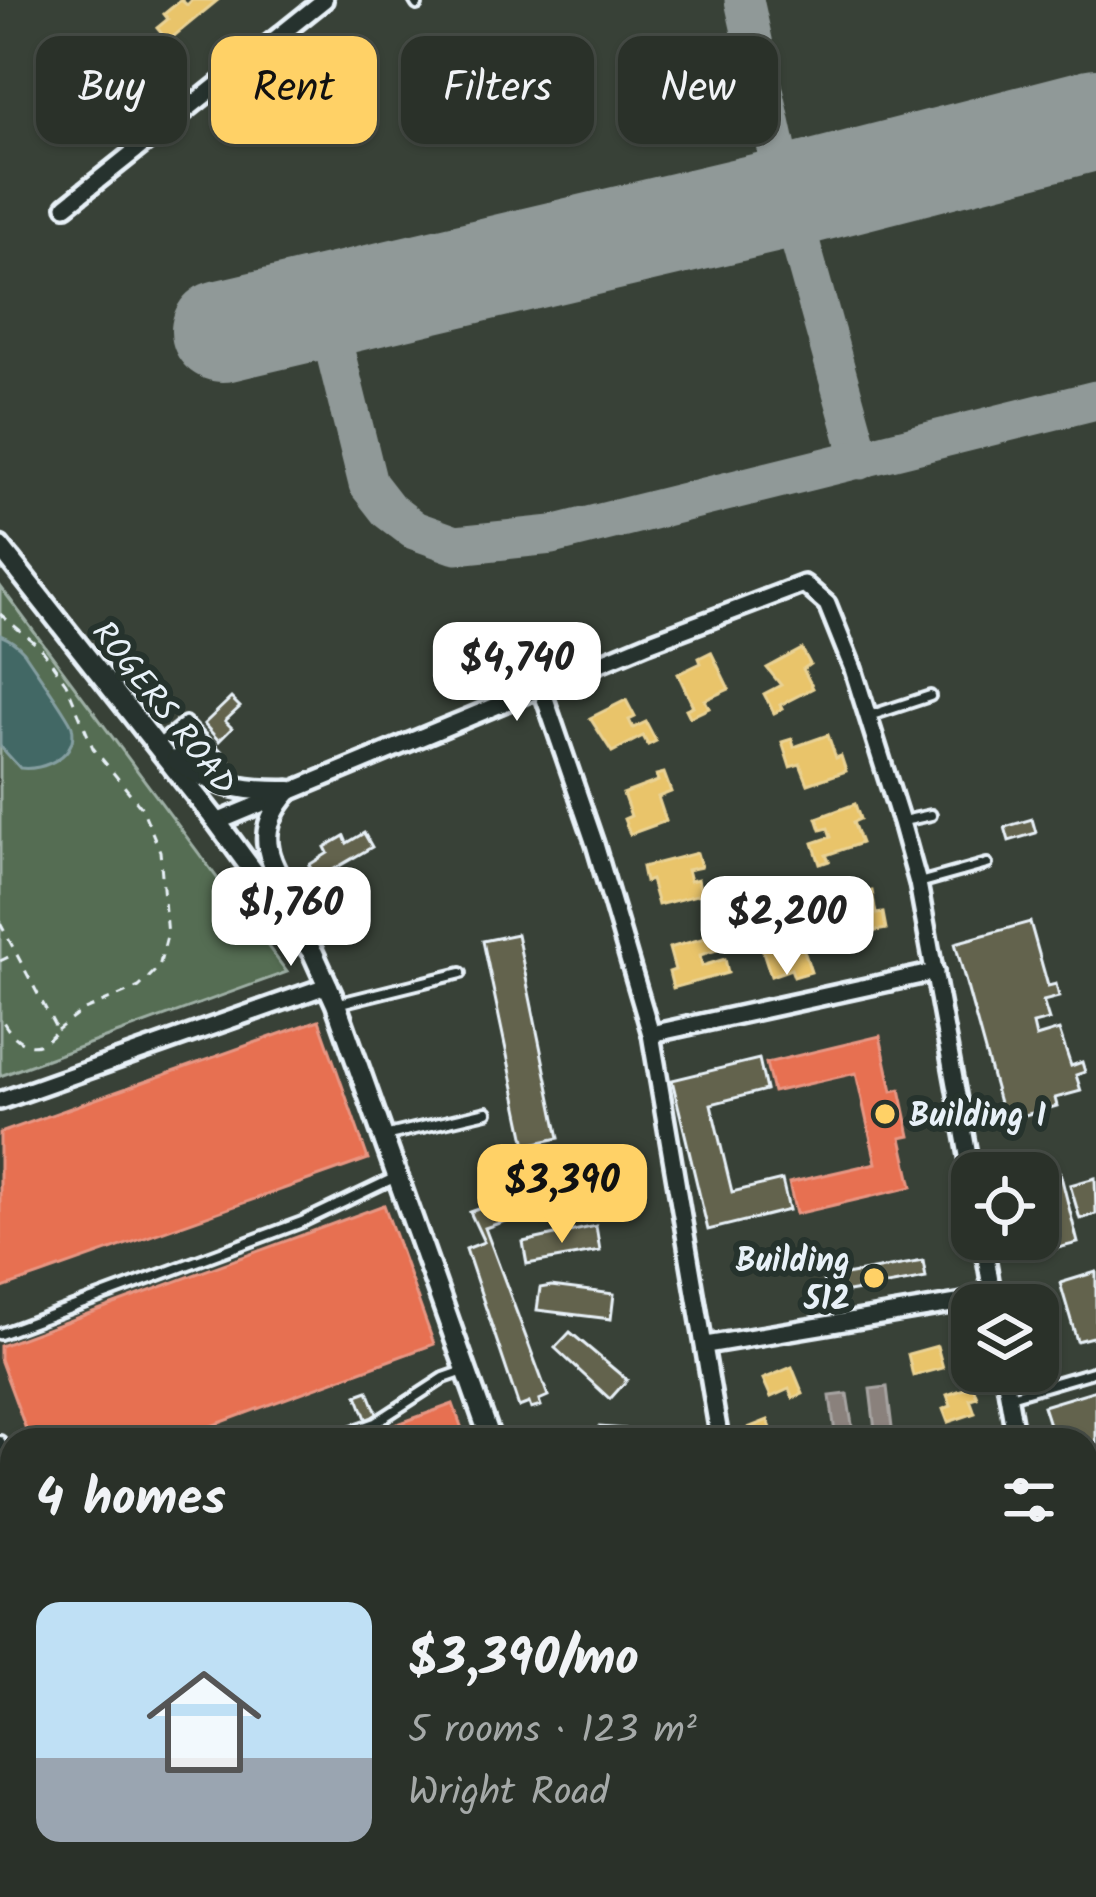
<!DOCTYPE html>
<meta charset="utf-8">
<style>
:root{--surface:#2a3129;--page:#363d35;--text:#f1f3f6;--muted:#a5a9a8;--line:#464c46;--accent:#ffd166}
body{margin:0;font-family:Kalam,sans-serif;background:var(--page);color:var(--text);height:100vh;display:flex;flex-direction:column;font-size:45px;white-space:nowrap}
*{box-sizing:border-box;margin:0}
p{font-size:39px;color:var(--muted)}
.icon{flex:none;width:66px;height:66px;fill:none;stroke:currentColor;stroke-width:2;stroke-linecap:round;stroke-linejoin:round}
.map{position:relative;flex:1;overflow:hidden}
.drawer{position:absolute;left:0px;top:1428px;width:1098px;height:471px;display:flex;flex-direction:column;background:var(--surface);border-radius:36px 36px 0 0;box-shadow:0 3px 9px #0004,0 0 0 3px var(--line)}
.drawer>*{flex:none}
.hud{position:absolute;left:36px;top:36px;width:1026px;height:108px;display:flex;gap:24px}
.fabs{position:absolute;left:951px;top:1152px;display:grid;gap:24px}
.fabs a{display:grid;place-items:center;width:108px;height:108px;border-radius:24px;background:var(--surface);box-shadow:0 3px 9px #0004,0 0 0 3px var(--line);font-size:60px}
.price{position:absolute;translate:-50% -102px;padding:0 27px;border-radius:24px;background:#fff;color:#222;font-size:39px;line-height:78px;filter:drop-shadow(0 3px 6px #0008)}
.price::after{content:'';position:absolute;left:50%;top:72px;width:36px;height:27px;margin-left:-18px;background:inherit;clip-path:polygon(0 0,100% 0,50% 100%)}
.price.current{background:var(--accent);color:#111}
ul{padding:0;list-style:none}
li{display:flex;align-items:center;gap:36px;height:300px;padding:0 36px}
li+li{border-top:3px solid var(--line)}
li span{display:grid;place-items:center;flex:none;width:336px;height:240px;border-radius:24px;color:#555}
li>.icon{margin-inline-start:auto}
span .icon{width:144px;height:144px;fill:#fffc;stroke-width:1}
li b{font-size:51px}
h2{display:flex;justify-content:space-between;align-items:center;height:144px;padding:0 36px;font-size:51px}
.tag{padding:0 42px;border-radius:24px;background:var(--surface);box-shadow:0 3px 9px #0004,0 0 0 3px var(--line);font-size:42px;line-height:108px}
.tag.current{background:var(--accent);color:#111}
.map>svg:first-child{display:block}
.green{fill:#556d52;stroke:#9eafa5;stroke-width:3}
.water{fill:#426765;stroke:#849ea0;stroke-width:3}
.homes{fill:#e9c46a;stroke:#e9d295;stroke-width:3}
.shops{fill:#e76f51;stroke:#e79683;stroke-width:3}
.industry{fill:#8a817c;stroke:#a6a3a1;stroke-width:3}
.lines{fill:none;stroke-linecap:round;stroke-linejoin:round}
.taxiway{stroke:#909998;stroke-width:39}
.runway{stroke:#909998;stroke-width:102}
.building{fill:#63634e;stroke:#e8f1f8;stroke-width:3}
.service-casing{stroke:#e8f1f8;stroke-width:16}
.minor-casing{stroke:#e8f1f8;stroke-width:24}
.tertiary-casing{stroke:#e8f1f8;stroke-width:27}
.path{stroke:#e8f1f8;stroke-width:3;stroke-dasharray:9 9;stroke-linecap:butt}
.service{stroke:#26332d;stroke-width:8}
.minor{stroke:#26332d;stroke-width:15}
.tertiary{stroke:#26332d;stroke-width:18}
.poi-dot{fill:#ffd166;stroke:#26332d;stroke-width:4.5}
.labels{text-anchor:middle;stroke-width:12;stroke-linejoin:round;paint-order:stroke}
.street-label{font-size:33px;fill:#e8f1f8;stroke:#26332d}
.poi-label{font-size:33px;font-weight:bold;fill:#e8f1f8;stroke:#26332d;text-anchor:start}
</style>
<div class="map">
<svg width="1096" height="1897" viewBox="0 0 1096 1897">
<rect width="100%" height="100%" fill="#384137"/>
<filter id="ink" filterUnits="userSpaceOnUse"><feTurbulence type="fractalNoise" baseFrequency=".00833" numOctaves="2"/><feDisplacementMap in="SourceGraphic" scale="24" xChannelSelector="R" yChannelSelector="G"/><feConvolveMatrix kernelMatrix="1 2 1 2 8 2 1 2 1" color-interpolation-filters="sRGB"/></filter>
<g filter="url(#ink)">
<!-- green -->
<path class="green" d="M0,586L287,972L0,1076Z"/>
<!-- water -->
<path class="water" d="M0,635C10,639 17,644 24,652C31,663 70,718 72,726C79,756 43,771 20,768L0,746Z"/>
<!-- homes -->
<g class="homes">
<path d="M181,0L187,5L192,0H218L168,41L157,28L168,19L164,14Z"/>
<path d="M127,56L145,79L122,99L110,84L118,78L111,68Z"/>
<path d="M93,83L100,91L110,84L122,99L96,118L78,95Z"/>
<path d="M802,649L810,664L803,669L813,688L780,705L782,709L774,713L764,694L781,685L767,668Z"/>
<path d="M711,652L729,689L705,700L709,708L690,717L686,709L693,706L678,674L701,663L699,658Z"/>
<path d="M626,700L635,717L629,720L633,728L646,722L656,741L648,745L643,736L612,752L590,718Z"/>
<path d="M828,735L836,758L841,756L846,771L808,784L800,764L790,767L782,742L792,739L794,747Z"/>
<path d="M664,773L671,792L658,797L666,821L630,834L624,819L631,816L623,794L658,781L656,775Z"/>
<path d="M855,804L860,819L853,822L861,843L826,855L829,861L820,864L813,843L831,837L828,828L821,830L817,818Z"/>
<path d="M697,853L701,867L687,870L690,881L698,879L701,894L658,905L651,880L645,882L642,867Z"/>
<path d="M835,891L837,898L872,891L876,914L883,913L886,929L845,937L842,921L850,920L848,911L830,914L826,893Z"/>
<path d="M773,927L777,939L798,932L811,972L794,977L791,969L771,976L757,933Z"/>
<path d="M712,930L717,950L700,955L702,966L725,959L728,973L673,988L669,972L675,970L669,948L705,938L704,932Z"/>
<path d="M937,1346L943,1368L913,1376L908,1354Z"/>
<path d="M792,1367L803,1394L793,1398L789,1389L771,1397L763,1379Z"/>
<path d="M973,1386L977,1397L970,1399L975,1413L948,1422L943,1409L951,1406L947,1395Z"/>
<path d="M768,1420L775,1440H751L748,1428Z"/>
</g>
<!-- shops -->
<g class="shops">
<path d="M319,1020L368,1159L0,1289V1133Z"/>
<path d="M880,1036L892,1091L900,1089L910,1136L901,1138L912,1187L796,1214L789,1183L876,1163L856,1073L773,1092L766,1063Z"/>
<path d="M384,1205L434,1344L173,1440H30L0,1359V1346Z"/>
<path d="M453,1404L466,1440H354Z"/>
<path d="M333,1887H624L628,1897H306Z"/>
</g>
<!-- industry -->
<g class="industry">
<path d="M887,1387L892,1428L875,1430L870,1389Z"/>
<path d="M847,1394L854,1437L836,1440L830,1396Z"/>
</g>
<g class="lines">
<!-- taxiway -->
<g class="taxiway">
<path d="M744,0L788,198L861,460"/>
<path d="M324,307L368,484L389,511L414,530L456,545L552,535L1096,400"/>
</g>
<!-- runway -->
<path class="runway" d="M222,331L788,198L1096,119"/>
</g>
<!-- building -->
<g class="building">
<path d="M231,698L240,707L225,721L232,728L219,741L204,724Z"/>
<path d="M1032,819L1036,833L1009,841L1005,827Z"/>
<path d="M364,833L372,847L317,879L309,865L328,853L325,847L344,836L347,843Z"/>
<path d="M1030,922L1048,986L1056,984L1059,997L1043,1001L1049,1020L1033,1024L1036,1037L1059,1030L1071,1066L1082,1062L1085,1072L1076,1075L1081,1091L1055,1098L1057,1106L1004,1121L955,943Z"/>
<path d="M517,934L559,1138L526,1145L483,941Z"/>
<path d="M759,1059L766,1090L711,1104L732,1192L782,1180L789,1210L708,1230L672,1080Z"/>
<path d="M591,1169L598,1188L485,1228L548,1396L539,1400L541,1406L531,1409L529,1403L519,1407L466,1249L484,1242L470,1212Z"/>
<path d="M1060,1172L1078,1243L1046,1251L1038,1219V1178Z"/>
<path d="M1095,1178L1096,1214L1080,1219L1070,1185Z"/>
<path d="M596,1226L600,1251L527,1264L523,1242Z"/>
<path d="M923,1261L926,1278L826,1296L823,1279Z"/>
<path d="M1096,1272V1336L1077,1341L1060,1283Z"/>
<path d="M551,1286L614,1294L611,1319L537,1310L540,1288Z"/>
<path d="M570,1332L627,1380L610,1399L555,1348Z"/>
<path d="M1096,1390V1477L1086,1480V1440H1054L1043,1406Z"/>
<path d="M368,1391L378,1416L367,1421L357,1395Z"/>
<path d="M599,1427L625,1429L624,1440H599Z"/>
<path d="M913,1887H942L945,1897H916Z"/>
<path d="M1007,1887H1070L1072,1897H973Z"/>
</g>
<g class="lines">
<!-- service casing -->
<g class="service-casing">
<g id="service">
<path d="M414,0L417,5"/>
<path d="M869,716L930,696"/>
<path d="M158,744L185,722L223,762"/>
<path d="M903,821L931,815"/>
<path d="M919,883L987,864"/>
<path d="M340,1003L461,973"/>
<path d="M384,1136L487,1112"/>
<path d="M0,1334L302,1222L394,1178"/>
<path d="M1010,1396L1096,1371"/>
<path d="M327,1440L375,1423L444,1378L464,1371"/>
<path d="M0,1441L12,1475"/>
<path d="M1086,1552L1096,1549"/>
<path d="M161,1887L165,1897"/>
<path d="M275,1897L303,1887"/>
</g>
</g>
<!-- minor casing -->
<g class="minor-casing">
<g id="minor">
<path d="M66,206L324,0"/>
<path d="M541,687L595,844L651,1034L720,1440"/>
<path d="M217,822L648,643L804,584L827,604L853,669L901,822L918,883L972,1177"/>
<path d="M651,1034L935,972"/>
<path d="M0,1101L329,985"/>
<path d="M983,1239L994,1305"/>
<path d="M706,1345L993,1297"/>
<path d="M1004,1371L1016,1440"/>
<path d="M1086,1783L1096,1824"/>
<path d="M810,1887L812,1897"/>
</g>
</g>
<!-- tertiary casing -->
<g class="tertiary-casing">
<g id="tertiary">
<path d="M0,547L217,822L313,953L336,1004L491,1440"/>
<path d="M176,760C210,786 247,792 289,791"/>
<path d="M289,791C237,848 292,880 308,936"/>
<path d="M657,1887L661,1897"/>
</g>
</g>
<!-- path -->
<g class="path">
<path d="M0,614L41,648L66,683L93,748L142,808L160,851L167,936L159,967L139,987L82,1011L57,1030"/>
<path d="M0,923L57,1030C35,1057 14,1044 0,1016"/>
<path d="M0,961L15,954"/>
</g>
<!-- service -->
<use href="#service" class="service"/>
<!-- minor -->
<use href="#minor" class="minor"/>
<!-- tertiary -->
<use href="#tertiary" class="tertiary"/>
</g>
</g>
<!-- markers -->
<g class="poi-dot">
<circle cx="885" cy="1114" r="12"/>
<circle cx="874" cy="1278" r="12"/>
</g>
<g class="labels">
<!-- street labels -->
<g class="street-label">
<text transform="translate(165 707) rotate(52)" y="12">ROGERS ROAD</text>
</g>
<!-- poi labels -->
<g class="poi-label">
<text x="909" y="1126">Building I</text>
<text x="850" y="1271" text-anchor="end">Building<tspan x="850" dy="38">512</tspan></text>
</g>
</g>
</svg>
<div class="fabs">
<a><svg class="icon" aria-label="locate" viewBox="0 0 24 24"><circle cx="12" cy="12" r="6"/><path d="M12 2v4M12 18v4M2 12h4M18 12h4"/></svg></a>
<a><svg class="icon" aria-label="layers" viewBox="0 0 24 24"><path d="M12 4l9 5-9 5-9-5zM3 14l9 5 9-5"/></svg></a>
</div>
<b class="price" style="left:517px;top:724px">$4,740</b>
<b class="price" style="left:291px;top:969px">$1,760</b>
<b class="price" style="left:787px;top:978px">$2,200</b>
<b class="price current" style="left:562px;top:1246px">$3,390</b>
<div class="hud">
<a class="tag">Buy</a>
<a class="tag current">Rent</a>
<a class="tag">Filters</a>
<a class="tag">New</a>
</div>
<section class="drawer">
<h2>4 homes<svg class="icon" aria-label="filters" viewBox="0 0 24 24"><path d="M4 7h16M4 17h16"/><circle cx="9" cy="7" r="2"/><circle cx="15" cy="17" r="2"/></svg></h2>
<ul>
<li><span style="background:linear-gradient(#bfe0f5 65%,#9aa5b1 0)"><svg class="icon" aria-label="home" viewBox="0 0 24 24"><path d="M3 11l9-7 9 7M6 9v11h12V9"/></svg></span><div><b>$3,390/mo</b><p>5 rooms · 123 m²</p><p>Wright Road</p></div></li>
</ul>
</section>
</div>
